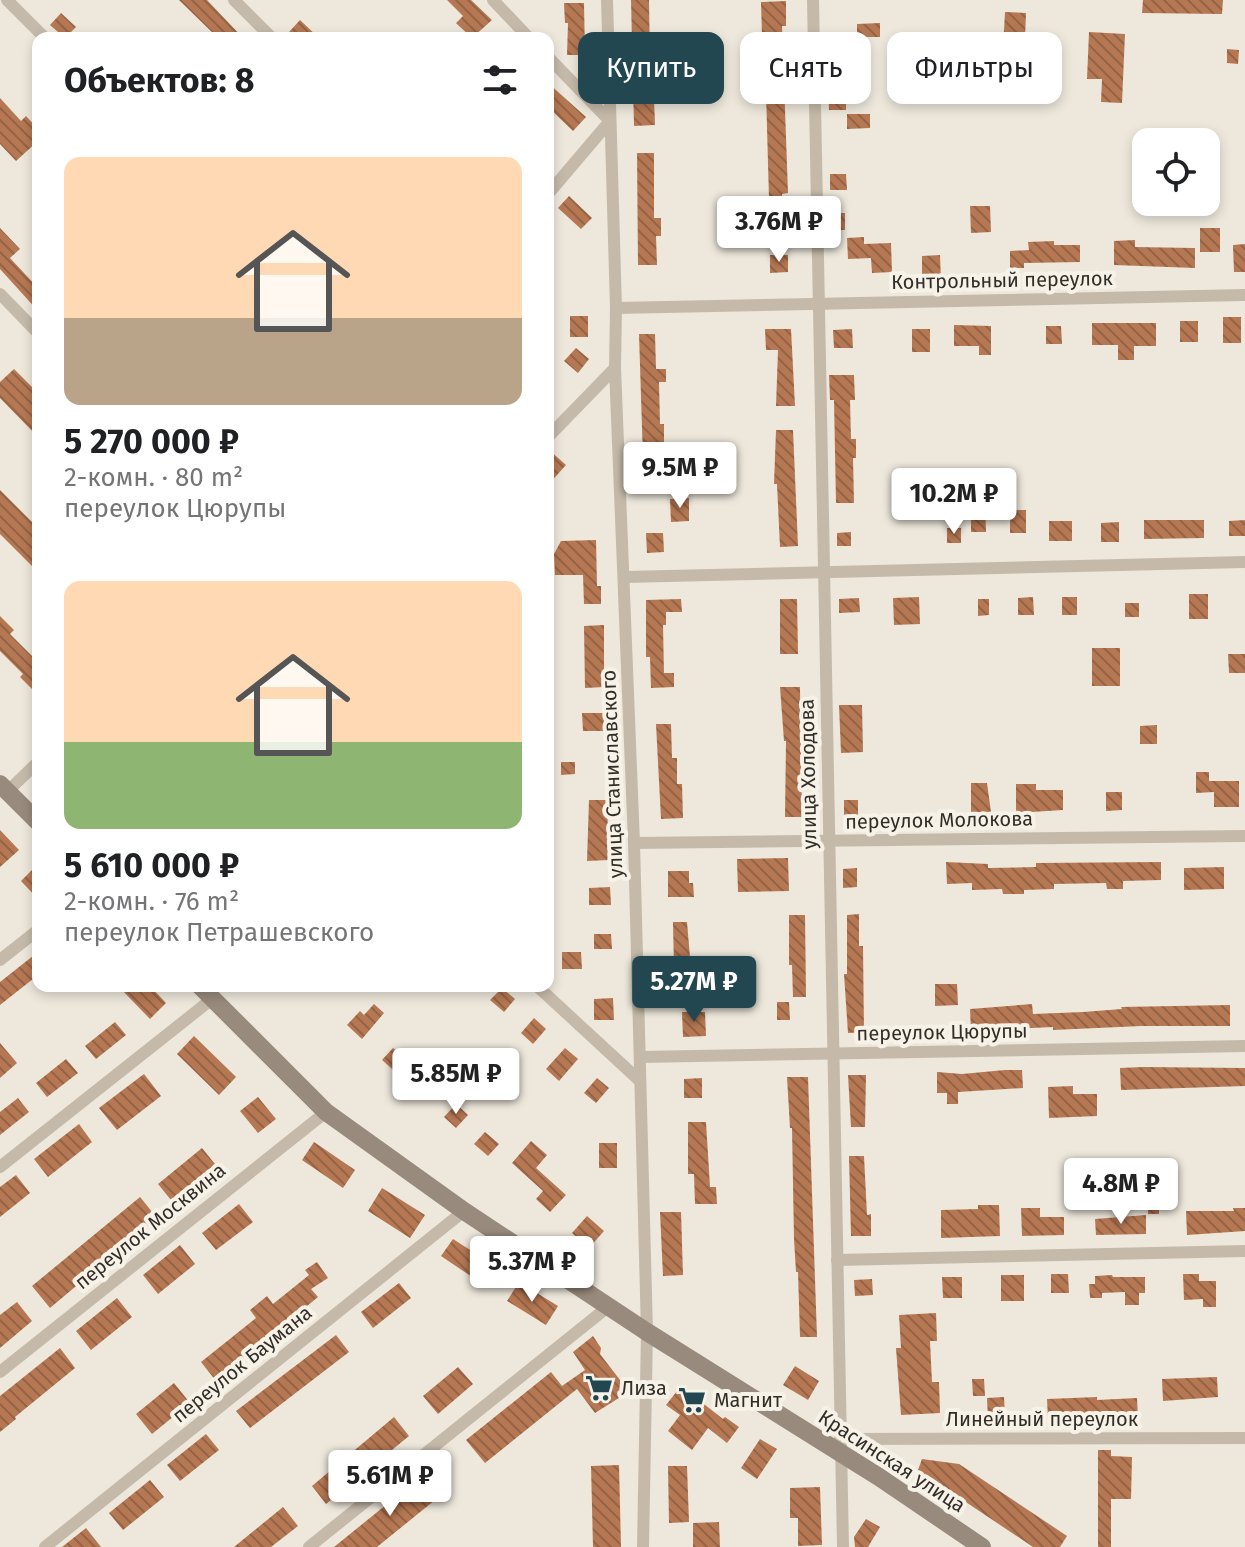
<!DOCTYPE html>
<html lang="ru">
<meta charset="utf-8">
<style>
:root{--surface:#fff;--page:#f2f2f2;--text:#202124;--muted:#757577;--accent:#234750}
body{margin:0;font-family:"Fira Sans",sans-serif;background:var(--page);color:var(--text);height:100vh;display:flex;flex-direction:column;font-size:30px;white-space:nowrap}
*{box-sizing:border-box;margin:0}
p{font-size:26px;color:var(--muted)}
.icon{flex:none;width:44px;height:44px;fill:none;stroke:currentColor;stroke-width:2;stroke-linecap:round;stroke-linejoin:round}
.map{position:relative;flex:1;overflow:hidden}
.side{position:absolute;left:32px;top:32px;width:522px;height:960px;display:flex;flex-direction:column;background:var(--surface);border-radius:16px;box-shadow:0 4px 12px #0003}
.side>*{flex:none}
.banner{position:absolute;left:578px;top:32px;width:546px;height:72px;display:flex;gap:16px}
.controls{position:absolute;left:1132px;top:128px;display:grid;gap:16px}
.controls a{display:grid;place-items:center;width:88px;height:88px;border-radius:16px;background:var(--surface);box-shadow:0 4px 12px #0003;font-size:40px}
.price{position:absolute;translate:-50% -68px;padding:0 18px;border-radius:8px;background:#fff;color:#222;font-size:26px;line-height:52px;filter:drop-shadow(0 2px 4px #0008)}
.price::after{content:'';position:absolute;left:50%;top:48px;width:24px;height:18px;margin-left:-12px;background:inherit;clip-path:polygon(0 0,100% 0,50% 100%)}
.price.active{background:var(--accent);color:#fff}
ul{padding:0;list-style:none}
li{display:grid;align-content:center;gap:16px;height:424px;padding:0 32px}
li span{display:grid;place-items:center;height:248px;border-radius:16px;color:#555}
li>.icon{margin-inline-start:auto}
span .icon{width:144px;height:144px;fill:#fffc;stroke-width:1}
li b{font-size:34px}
h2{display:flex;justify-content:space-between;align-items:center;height:96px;padding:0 32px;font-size:34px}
.tag{padding:0 28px;border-radius:16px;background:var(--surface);box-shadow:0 4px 12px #0003;font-size:28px;line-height:72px}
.tag.active{background:var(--accent);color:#fff}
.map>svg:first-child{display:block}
.building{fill:url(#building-back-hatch)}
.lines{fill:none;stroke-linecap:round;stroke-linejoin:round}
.minor{stroke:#c5baaa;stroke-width:12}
.secondary{stroke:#988a7c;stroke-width:18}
.labels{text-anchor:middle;stroke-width:8;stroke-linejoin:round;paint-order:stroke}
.street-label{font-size:20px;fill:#332d28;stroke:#f7f2e8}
.poi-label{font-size:20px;fill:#332d28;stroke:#f7f2e8;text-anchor:start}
</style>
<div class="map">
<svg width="1245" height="1547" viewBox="0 0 1245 1547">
<defs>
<pattern id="building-back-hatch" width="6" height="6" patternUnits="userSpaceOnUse" patternTransform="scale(2)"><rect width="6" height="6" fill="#b67853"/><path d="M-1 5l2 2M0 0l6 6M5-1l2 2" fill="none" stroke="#956345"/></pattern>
</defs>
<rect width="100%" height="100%" fill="#eee8dc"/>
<!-- building -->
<g class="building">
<path d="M179,0H207L243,38H218Z"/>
<path d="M447,0H471L492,20L472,38L456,23L463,16Z"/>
<path d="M631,0H649L650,64H659V98H654L655,125L634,126Z"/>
<path d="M1143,0H1223L1222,14L1142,13Z"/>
<path d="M786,1V26H782L788,193L782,194V199H769L766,92H759V71H763L761,2Z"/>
<path d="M564,3H584L585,55H567L568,23H565Z"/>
<path d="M1005,12L1026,13L1025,38L1053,39L1052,65L1031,64V50L1003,49Z"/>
<path d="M61,13L76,27L65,38L50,25Z"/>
<path d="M300,20L319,38H295L289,32Z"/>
<path d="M880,23V37H857V24Z"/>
<path d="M1089,32L1125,34L1122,103L1101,102L1102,79H1087Z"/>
<path d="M1227,49L1239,50L1238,64L1227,63Z"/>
<path d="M827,56H847L846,110H829Z"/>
<path d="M548,83L586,117L573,131L548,107Z"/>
<path d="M0,98L21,121L26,116L38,129V141L16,161L0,144Z"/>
<path d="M847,114H870V128L847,129Z"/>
<path d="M637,153H654V218H661V236H656L657,265H638Z"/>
<path d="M830,174H846L847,190H830Z"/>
<path d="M569,196L592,218L581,229L558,208Z"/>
<path d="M970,206H990L991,232L971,233Z"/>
<path d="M719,208H751V229H720Z"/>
<path d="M830,213H845V230H831Z"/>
<path d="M0,228L20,249L10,258L38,288V311L0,269Z"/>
<rect x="1200" y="228" width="20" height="24"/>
<path d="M864,237V244L891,243L892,272L872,273L871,258L848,259L847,238Z"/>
<path d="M1135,240V247L1195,248V268L1114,265V241Z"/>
<path d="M1054,241V245H1080V262L1024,263V268H1010V251L1029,250L1028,242Z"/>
<path d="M1245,244V272H1234L1233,245Z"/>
<path d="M770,255H788V272L770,273Z"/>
<path d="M940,255L941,282H922V256Z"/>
<rect x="570" y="316" width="18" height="21"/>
<rect x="1223" y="317" width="18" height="26"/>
<rect x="1180" y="321" width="18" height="21"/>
<path d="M1092,323H1156V346H1134V360H1118V345H1092Z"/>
<path d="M954,325L991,326V355H979V346H954Z"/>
<path d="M1046,326H1061L1062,344H1046Z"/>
<path d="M765,329H791L795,406H776L778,350H766Z"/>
<path d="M852,329L853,348H834L833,330Z"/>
<rect x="912" y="329" width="18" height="23"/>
<path d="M639,334H655L656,369H666V382H659L660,424H664V448H659L660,490H644Z"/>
<path d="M576,348L589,359L578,373L564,361Z"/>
<path d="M14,369L38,393V437L0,398V382Z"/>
<path d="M829,375H854L855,400H850L851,439H856V458H853L854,503H836L834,400H830Z"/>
<path d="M776,430H793L798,546L780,547L777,484H774Z"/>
<path d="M548,449L566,465L548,485Z"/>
<path d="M0,490L38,528V572L0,534Z"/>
<path d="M689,498V521L671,522L670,499Z"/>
<path d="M971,503H985L986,532H971Z"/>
<rect x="1010" y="510" width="16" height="23"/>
<path d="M1144,520H1204V538L1144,539Z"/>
<path d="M1245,520V536H1229V521Z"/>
<rect x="1049" y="521" width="23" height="20"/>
<path d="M1119,522V542H1101V523Z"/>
<rect x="947" y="528" width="14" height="15"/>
<path d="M851,532V546H837V533Z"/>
<path d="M646,533H663L664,552L647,553Z"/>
<path d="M596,540L597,586H601V604H584L583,575H555L554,554L561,541Z"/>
<rect x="1189" y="594" width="19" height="25"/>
<path d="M919,597L920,624L894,625L893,598Z"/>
<path d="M1033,597L1034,615H1018V598Z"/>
<rect x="1062" y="597" width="15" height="18"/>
<path d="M859,598L860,612L839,613V599Z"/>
<path d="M681,599L682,612H666V625H663L664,673H674V687L651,688L650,657H646V600Z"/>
<path d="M780,599H797L798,654H780Z"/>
<path d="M978,599H989V615L978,616Z"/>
<rect x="1125" y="603" width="14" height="14"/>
<path d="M0,616L14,630L10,634L38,662V695L20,677L23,674L0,651Z"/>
<path d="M604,625V687L585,688L584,626Z"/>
<rect x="1092" y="648" width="28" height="38"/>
<path d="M1228,654H1245V673H1229Z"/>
<path d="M780,687H800L802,817H785L786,741H784Z"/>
<path d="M839,705H862L863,752L841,753Z"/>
<path d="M582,713H606L607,731H583Z"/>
<path d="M656,724H671L672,758H677V784H682L683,818L661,819Z"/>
<path d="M1157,725V744H1140V726Z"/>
<path d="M561,762H575V774L561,775Z"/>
<path d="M1196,772H1209V781H1239V807H1214V792L1196,793Z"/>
<path d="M971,783H987L991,812H971Z"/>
<path d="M1016,784H1036V790H1063V810L1016,813Z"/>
<path d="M1106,792H1122V810L1106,811Z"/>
<path d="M589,800H607L609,860L587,861Z"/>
<rect x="844" y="800" width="14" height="17"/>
<path d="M0,830L19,850L0,867Z"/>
<path d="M788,858L789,891L738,892L737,859Z"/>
<path d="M946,862L988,864V868L1036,867V863L1161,862V880L1123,881V889H1107L1106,883L1054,884V889L1024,890V894H1003L1002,889L972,890V883L947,884Z"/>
<path d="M38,864V899L21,881Z"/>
<path d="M1224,867V889L1184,890V868Z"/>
<path d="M857,868V887L843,888V869Z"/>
<path d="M668,871H689V883H693L694,897H668Z"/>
<path d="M610,887L611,905H589V888Z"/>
<path d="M859,914V946H863L864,1032L848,1033L844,974H847V915Z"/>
<path d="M789,915H805L806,997H793L792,965H789Z"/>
<path d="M673,922H687L691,969H674Z"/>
<path d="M594,934H611L612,949H594Z"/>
<path d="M38,952V975L0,1005V982Z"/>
<path d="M562,952H581L582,969H562Z"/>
<path d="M719,972V989H702L701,973Z"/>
<path d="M935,984H957L958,1005L935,1006Z"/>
<path d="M118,986H150L166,1003L150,1019Z"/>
<path d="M502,988L515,999L504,1012L490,1000Z"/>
<path d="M613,998L614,1020H594V999Z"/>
<path d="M777,1002H789L790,1020H777Z"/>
<path d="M374,1004L384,1013L362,1039L347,1025L360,1011L364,1015Z"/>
<path d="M1032,1004L1033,1014L1083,1012L1122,1009L1121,1007L1230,1005V1026H1141L1053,1030V1027L971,1031L970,1009Z"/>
<path d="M682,1012H705L706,1036L683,1037Z"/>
<path d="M534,1018L546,1029L533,1044L521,1033Z"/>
<path d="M115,1022L126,1035L96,1059L85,1046Z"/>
<path d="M194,1036L236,1077L219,1095L177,1054Z"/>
<path d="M0,1043L17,1063L0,1078Z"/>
<path d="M393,1048L439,1085L426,1099L382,1060Z"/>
<path d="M565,1048L578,1059L559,1081L546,1069Z"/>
<path d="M66,1059L78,1073L47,1097L36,1083Z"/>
<path d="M1143,1067L1245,1068V1086L1121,1090L1120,1068Z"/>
<path d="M1005,1070H1022L1023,1088L958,1092V1104H947V1093H937V1072L962,1074Z"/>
<path d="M144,1074L161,1096L117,1130L99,1108Z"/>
<path d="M848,1075H866L865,1127H851Z"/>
<path d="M787,1077H808L817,1337H800L798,1272H796L794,1239L792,1128H790Z"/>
<path d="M597,1078L609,1088L596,1103L584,1093Z"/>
<path d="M702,1078V1098H684V1079Z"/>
<path d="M1073,1086V1094H1097V1116L1049,1118L1048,1087Z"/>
<path d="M258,1097L276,1119L258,1133L240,1111Z"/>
<path d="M18,1098L29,1112L0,1135V1112Z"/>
<path d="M456,1104L468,1115L456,1128L444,1117Z"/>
<path d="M688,1122H706L710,1187H716L717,1204H695L694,1174H688Z"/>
<path d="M79,1124L92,1142L48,1177L34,1159Z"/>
<path d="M485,1132L499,1144L488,1156L474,1144Z"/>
<path d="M531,1141L547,1155L536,1168L566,1195L550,1212L536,1199L543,1191L512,1163Z"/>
<path d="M314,1142L355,1170L343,1188L302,1160Z"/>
<rect x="599" y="1143" width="18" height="25"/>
<path d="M202,1148L219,1169L175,1205L158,1184Z"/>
<path d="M849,1156H864L867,1215L871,1214V1236H851Z"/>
<path d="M16,1175L30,1193L0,1217V1187Z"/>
<path d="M382,1188L425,1215L410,1238L368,1211Z"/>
<path d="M140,1197L157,1218L50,1308L32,1286Z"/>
<rect x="1148" y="1199" width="11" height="15"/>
<path d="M239,1204L253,1222L216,1250L202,1233Z"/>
<path d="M978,1205H999L1000,1236L941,1238V1210L978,1209Z"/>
<path d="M1021,1208H1040V1217H1064V1235L1022,1236Z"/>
<path d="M1233,1208H1245V1231L1187,1235L1186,1211H1234Z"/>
<path d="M660,1212H681L683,1275L663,1276Z"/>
<path d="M1146,1215V1234L1096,1235L1095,1219Z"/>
<path d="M587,1216L604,1231L589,1248L572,1233Z"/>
<path d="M453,1239L487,1261L475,1279L441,1256Z"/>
<path d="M180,1245L195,1264L158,1294L143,1275Z"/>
<path d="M317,1262L328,1278L311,1289L318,1297L216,1381L201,1362L256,1318L250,1310L267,1296L273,1304L309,1275L305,1270Z"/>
<path d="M1051,1274H1068L1069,1293H1051Z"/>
<path d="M1183,1274H1199V1281H1216V1307H1203V1299L1184,1300Z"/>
<rect x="1001" y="1275" width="23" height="26"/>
<path d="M1112,1275L1113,1277H1145V1293H1139V1305H1125V1292L1102,1293V1298H1090L1089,1284H1095V1276Z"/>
<path d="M942,1277H962V1298H943Z"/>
<path d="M872,1279L873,1295L855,1296L854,1280Z"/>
<path d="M519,1282L558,1306L546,1325L507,1301Z"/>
<path d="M399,1283L411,1298L373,1328L361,1312Z"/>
<path d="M117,1298L132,1317L91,1350L76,1331Z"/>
<path d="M17,1302L32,1321L0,1348V1315Z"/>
<path d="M936,1313L937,1341H930L932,1382H939L940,1413L901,1415L896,1348H901L899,1315Z"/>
<path d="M336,1335L349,1352L250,1428L236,1411Z"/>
<path d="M593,1336L601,1348L600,1354L620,1380L622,1396L595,1413L577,1389L485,1463L466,1440L551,1372L562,1386L585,1370L573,1352Z"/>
<path d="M60,1348L75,1368L15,1417L16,1419L0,1432V1396Z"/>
<path d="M795,1366L819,1381L808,1400L783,1385Z"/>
<path d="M458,1367L473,1384L438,1414L423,1396Z"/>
<path d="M1217,1377L1218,1397L1163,1401L1162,1379Z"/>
<path d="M972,1379H984L985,1396H973Z"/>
<path d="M174,1383L190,1403L152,1434L136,1414Z"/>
<path d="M681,1386L723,1419L725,1417L739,1427L727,1443L708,1428L692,1450L668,1431L680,1415L666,1405Z"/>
<path d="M1004,1397L1005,1418L988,1419L987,1398Z"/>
<path d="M1097,1397V1400L1137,1398L1138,1418H1119V1413L1066,1415V1418L1048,1419L1047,1399Z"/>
<path d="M394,1417L409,1436L326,1504L312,1486Z"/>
<path d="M206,1434L219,1450L180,1481L167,1465Z"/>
<path d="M760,1439L777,1449L757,1479L741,1468Z"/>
<path d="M1098,1450H1111V1456L1132,1457L1131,1499H1111V1547H1098Z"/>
<path d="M922,1459L959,1464L1067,1536L1060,1547H1033L918,1470Z"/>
<path d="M619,1465L621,1547H593L591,1466Z"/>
<path d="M668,1466H687L689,1522L669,1523Z"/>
<path d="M418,1479L435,1500L377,1547H334Z"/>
<path d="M150,1480L164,1497L123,1530L109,1513Z"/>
<path d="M820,1487L822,1545L798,1546V1518H790V1488Z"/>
<path d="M283,1507L298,1526L271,1547H234Z"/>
<path d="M866,1519L880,1527L868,1547H855L854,1537Z"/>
<path d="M719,1522L720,1547H693V1523Z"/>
<path d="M86,1528L101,1547H62Z"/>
</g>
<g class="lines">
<!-- minor -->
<g class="minor">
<path d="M7,0L45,38"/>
<path d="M234,0L272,38"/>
<path d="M493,0L529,38"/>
<path d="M607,0L616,308L615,368L634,843L647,1332L643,1547"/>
<path d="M813,0L843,1547"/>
<path d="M548,57L610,121L548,194"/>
<path d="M0,294L38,333"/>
<path d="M616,308L1245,295"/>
<path d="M548,437L615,368"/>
<path d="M625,577L1245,562"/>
<path d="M8,791L38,762"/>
<path d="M634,843L1245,836"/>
<path d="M0,960L38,930"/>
<path d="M537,986L640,1081"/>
<path d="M640,1057L1245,1046"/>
<path d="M0,1167L212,999"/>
<path d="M837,1260L1245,1251"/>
<path d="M0,1372L326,1112"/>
<path d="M840,1439L1245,1438"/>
<path d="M45,1547L464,1211"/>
<path d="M309,1547L609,1306"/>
</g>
<!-- secondary -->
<g class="secondary">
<path d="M0,784L38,822"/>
<path d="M200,986L326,1112L464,1211L647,1332L879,1477L982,1547"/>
</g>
</g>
<!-- icons -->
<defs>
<g id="supermarket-bare" transform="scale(2.16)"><path d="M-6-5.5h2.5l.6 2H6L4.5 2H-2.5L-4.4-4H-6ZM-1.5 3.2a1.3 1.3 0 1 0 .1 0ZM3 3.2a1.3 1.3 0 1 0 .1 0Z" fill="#234750" stroke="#f7f2e8" stroke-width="2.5" paint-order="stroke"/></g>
</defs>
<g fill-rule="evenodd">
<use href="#supermarket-bare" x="599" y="1388"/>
<use href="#supermarket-bare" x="692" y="1400"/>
</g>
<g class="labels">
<!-- street labels -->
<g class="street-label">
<text transform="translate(1002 280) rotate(-1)" y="7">Контрольный переулок</text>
<text transform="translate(612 774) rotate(-92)" y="7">улица Станиславского</text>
<text transform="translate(808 774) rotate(-91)" y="7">улица Холодова</text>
<text transform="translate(939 820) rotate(-1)" y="7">переулок Молокова</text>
<text transform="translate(942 1032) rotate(-1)" y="7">переулок Цюрупы</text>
<text transform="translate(150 1226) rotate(-39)" y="7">переулок Москвина</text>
<text transform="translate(242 1364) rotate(-39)" y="7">переулок Баумана</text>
<text x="1042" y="1426">Линейный переулок</text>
<text transform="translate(892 1461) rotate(33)" y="7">Красинская улица</text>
</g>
<!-- poi labels -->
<g class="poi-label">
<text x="621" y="1395">Лиза</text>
<text x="714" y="1407">Магнит</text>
</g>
</g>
</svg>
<div class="controls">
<a><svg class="icon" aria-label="locate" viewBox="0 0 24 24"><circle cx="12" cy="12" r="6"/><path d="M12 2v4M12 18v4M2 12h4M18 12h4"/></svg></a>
</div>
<b class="price" style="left:779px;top:264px">3.76M ₽</b>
<b class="price" style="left:680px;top:510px">9.5M ₽</b>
<b class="price" style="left:954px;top:536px">10.2M ₽</b>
<b class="price active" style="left:694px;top:1024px">5.27M ₽</b>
<b class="price" style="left:456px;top:1116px">5.85M ₽</b>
<b class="price" style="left:1121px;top:1226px">4.8M ₽</b>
<b class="price" style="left:532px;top:1304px">5.37M ₽</b>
<b class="price" style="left:390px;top:1518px">5.61M ₽</b>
<div class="banner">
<a class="tag active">Купить</a>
<a class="tag">Снять</a>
<a class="tag">Фильтры</a>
</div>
<section class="side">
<h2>Объектов: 8<svg class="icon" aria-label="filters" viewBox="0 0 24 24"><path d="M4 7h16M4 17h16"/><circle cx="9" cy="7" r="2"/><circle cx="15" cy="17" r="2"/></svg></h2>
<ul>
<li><span style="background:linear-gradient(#ffd9b3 65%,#b9a48a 0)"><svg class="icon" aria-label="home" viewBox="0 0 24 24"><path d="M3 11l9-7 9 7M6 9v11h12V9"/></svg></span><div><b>5 270 000 ₽</b><p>2-комн. · 80 m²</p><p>переулок Цюрупы</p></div></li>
<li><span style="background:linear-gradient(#ffd9b3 65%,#8fb573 0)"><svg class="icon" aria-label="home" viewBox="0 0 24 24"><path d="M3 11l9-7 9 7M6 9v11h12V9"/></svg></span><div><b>5 610 000 ₽</b><p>2-комн. · 76 m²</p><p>переулок Петрашевского</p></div></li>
</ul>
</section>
</div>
